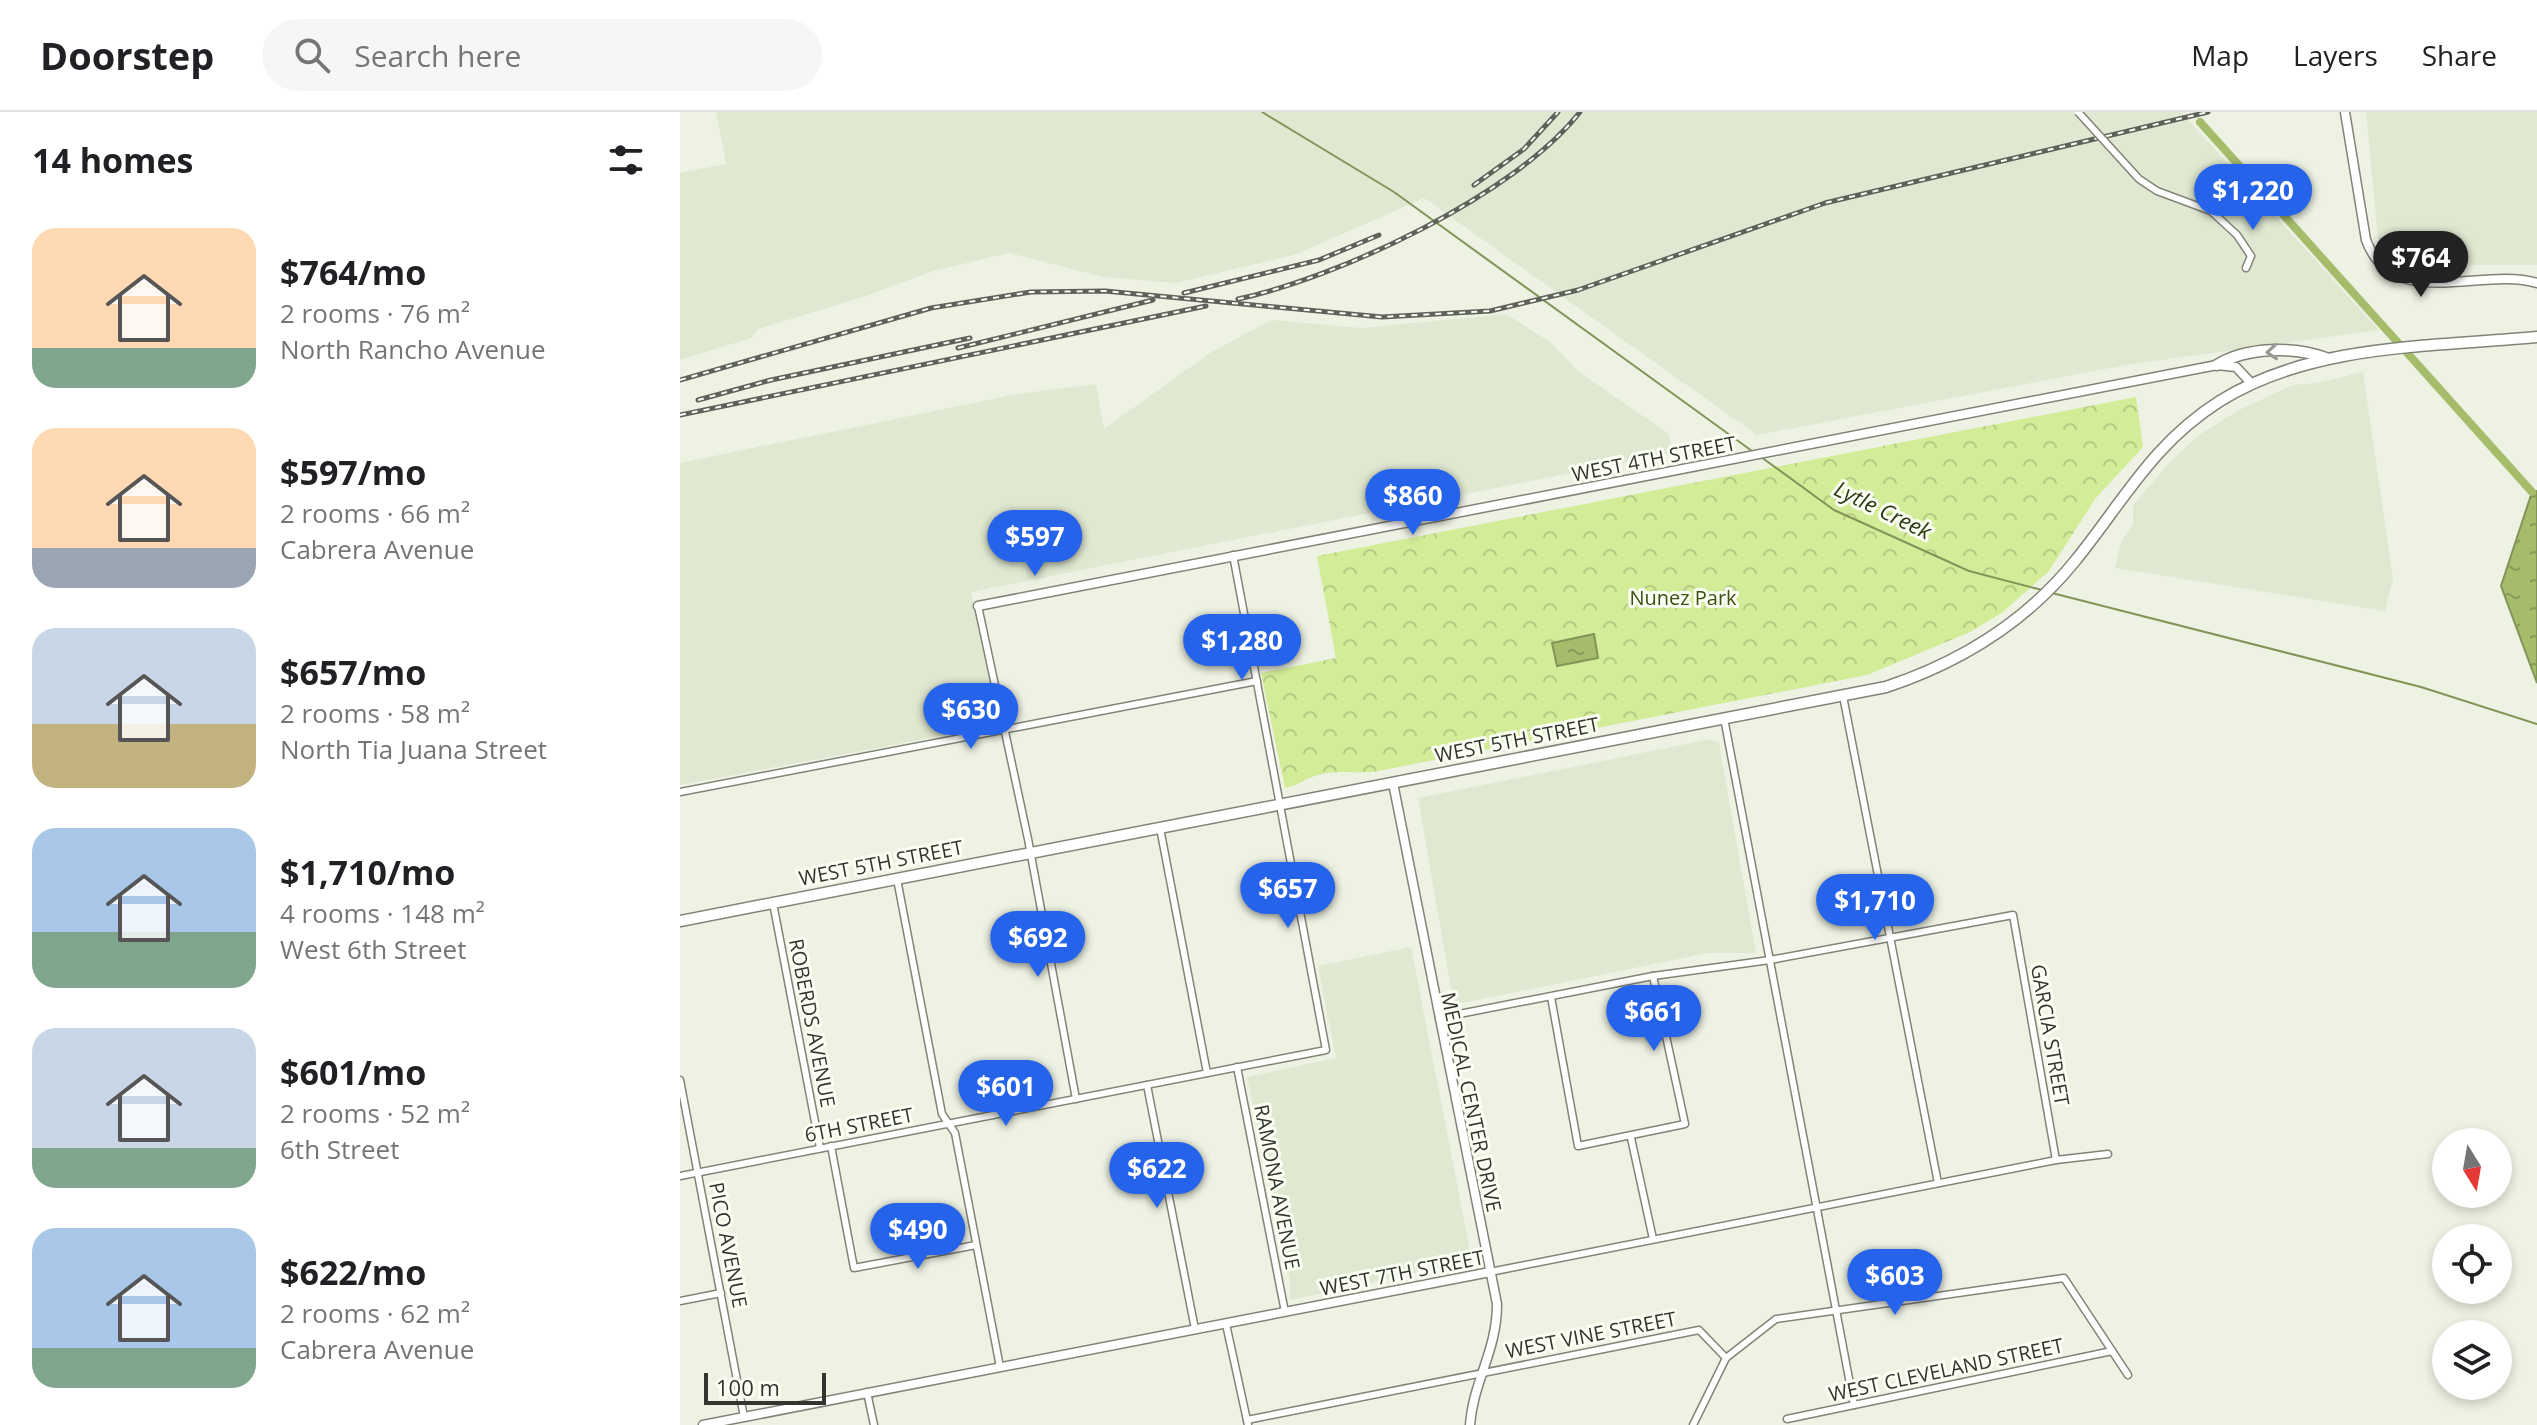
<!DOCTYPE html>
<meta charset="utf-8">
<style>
:root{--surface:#fff;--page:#f6f6f6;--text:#202124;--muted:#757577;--line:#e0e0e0;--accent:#2563eb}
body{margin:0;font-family:"Open Sans",sans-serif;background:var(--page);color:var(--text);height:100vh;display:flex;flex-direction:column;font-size:30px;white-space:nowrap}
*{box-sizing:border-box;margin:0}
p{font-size:26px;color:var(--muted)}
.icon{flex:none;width:44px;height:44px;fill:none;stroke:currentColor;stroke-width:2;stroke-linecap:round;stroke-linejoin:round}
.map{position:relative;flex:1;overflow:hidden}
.details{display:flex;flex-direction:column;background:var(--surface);width:680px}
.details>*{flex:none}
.needle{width:52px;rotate:169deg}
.fabs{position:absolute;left:1752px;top:1016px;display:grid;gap:16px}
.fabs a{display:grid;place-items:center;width:80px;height:80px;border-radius:50%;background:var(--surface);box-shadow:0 4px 12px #0003;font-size:40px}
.scale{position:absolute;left:24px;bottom:20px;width:122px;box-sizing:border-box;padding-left:8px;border:4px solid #33352f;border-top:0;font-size:22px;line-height:28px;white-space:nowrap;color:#33352f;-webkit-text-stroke:6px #fbfff3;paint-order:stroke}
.price{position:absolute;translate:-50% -68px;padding:0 18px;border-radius:28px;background:var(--accent);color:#fff;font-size:26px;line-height:52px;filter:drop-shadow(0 2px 4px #0008)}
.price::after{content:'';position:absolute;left:50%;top:48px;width:24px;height:18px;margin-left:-12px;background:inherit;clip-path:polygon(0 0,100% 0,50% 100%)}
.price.selected{background:#222;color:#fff}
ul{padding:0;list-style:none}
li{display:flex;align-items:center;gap:24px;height:200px;padding:0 32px}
li span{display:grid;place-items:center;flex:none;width:224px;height:160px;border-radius:24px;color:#555}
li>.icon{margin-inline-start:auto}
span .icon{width:96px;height:96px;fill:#fffc;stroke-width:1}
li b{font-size:34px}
h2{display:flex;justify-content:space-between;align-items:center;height:96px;padding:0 32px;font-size:34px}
header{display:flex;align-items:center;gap:48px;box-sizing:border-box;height:112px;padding:0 40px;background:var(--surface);border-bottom:2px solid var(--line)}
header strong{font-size:38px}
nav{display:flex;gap:44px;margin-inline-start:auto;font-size:28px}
.search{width:560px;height:72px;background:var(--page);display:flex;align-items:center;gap:20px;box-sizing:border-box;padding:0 28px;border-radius:44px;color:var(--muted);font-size:30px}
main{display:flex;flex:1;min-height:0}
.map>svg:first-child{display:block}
.built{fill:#e0e8d1}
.forest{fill:url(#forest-crowns)}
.water{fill:url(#water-ripples);stroke:#839458;stroke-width:2}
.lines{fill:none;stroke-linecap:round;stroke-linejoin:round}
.stream{stroke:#839458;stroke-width:2}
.canal{stroke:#a5bc6a;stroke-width:8}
.minor-casing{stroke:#808477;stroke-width:9}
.tertiary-casing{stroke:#808477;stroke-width:11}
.primary-casing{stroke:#808477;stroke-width:13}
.minor{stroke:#fff;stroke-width:6}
.tertiary{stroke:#fff;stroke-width:8}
.primary{stroke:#fff;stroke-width:10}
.rail-casing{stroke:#5f625a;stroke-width:5}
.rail{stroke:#fbfff3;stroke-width:2;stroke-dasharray:6;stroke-linecap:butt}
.minor-bridge-casing{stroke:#808477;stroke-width:9;stroke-linecap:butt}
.minor-bridge{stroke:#fff;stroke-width:6}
.oneway{stroke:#999a97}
.labels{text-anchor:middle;stroke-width:6;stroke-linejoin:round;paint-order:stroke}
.street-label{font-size:20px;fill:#33352f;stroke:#fbfff3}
.park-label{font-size:20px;fill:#3e4d10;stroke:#fbfff3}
.water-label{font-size:22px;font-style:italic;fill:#2f3915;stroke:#fbfff3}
</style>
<header>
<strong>Doorstep</strong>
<div class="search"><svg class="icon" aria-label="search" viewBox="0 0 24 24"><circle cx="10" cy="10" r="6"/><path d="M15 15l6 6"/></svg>Search here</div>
<nav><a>Map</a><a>Layers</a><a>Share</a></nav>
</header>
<main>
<section class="details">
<h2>14 homes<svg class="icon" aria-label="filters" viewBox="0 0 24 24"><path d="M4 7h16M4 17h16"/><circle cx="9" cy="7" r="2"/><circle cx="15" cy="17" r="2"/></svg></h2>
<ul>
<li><span style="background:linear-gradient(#ffd9b3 75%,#7fa58c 0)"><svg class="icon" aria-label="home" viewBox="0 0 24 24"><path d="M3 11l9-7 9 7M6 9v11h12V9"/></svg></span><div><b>$764/mo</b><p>2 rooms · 76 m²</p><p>North Rancho Avenue</p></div></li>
<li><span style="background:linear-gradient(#ffd9b3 75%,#9aa5b1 0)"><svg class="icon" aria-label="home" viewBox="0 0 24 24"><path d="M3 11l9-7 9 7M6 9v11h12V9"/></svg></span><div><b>$597/mo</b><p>2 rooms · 66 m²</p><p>Cabrera Avenue</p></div></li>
<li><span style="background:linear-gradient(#c9d6e8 60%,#c2b280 0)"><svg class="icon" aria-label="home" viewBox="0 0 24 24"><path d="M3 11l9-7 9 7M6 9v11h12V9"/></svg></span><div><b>$657/mo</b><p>2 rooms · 58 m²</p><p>North Tia Juana Street</p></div></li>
<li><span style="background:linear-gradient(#a9c7e8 65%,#7fa58c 0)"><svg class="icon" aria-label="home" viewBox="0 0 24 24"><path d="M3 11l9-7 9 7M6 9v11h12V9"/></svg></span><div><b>$1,710/mo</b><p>4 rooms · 148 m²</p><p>West 6th Street</p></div></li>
<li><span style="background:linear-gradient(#c9d6e8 75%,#7fa58c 0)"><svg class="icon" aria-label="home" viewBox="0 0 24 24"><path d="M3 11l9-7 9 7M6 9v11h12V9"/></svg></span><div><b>$601/mo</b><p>2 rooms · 52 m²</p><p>6th Street</p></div></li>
<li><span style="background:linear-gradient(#a9c7e8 75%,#7fa58c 0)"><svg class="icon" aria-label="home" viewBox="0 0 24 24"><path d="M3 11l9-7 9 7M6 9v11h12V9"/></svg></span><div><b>$622/mo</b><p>2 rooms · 62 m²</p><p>Cabrera Avenue</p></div></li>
</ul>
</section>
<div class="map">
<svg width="1857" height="1313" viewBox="0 0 1857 1313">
<defs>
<pattern id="forest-crowns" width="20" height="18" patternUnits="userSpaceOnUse" patternTransform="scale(2)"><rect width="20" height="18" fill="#d2ec98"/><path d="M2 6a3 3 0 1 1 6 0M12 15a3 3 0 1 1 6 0" fill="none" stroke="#b5cb83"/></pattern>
<pattern id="water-ripples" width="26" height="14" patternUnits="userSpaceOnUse" patternTransform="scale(2)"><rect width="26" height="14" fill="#a5bc6a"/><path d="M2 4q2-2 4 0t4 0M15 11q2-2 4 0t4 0" fill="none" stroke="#879a58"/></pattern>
</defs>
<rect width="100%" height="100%" fill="#edf2e3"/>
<!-- built -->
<g class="built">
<path d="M36,0H1501L1699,218L1446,253L1077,323L744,86L617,142L496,171L423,165L329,141L253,159L183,185L78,217L71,226L0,248V61L46,52Z"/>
<path d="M1686,0H1857V153H1716L1699,137Z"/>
<path d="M826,202L870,230L899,260L989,322L992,341L291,480L319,613L0,673V351L337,282L416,272L424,317L533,239L592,208L681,216Z"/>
<path d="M1683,260L1713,467L1705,499L1435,456L1441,430L1453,412V393L1489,351L1519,323L1559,298L1613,273L1636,271Z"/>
<path d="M1031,627L1039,631L1076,841H1028L777,892L773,888L738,686Z"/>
<path d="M731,835L792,1149L610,1188V1168L567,965L656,946L638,854Z"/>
</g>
<!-- forest -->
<path class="forest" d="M1456,285L1463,335L1415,387L1369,459L1323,500L1290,520L1187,563L698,659C676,663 657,656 635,664C624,667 617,674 605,676L581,561L656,546L637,444Z"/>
<!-- water -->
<g class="water">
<path d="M1857,379V571L1821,474L1852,380Z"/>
<path d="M914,522L918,546L877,554L872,531Z"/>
</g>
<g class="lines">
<!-- stream -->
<g class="stream">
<path d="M582,0L714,80L1072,339"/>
<path d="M1081,345L1154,398L1289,459L1362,478"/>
<path d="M1372,481L1741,575L1857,612"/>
</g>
<!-- canal -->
<path class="canal" d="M1520,10L1852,380"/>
<!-- minor casing -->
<g class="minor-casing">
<g id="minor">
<path d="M1531,99L1557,123L1571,144L1566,156"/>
<path d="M298,494L348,727L396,987"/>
<path d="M1163,584L1258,1071"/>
<path d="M1044,606L1174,1293"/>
<path d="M0,680L577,569"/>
<path d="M480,716L527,961"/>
<path d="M217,767L262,1002L275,1021L320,1255"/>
<path d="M93,791L140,1036"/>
<path d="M871,885L898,1034L1005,1012L973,864"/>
<path d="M759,906L973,864L1090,848L1333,803L1376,1048"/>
<path d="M557,955L605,1200"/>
<path d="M0,968L64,1305"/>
<path d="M467,973L515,1217"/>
<path d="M951,1026L973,1127"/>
<path d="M151,1034L174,1156L296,1133"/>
<path d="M0,1064L646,938L553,443"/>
<path d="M810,1160L1376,1048L1428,1042"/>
<path d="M0,1189L41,1181"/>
<path d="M546,1212L568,1313"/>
<path d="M187,1280L194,1313"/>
<path d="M1107,1307L1432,1239"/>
<path d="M567,1308L1019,1218L1046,1246"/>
<path d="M1013,1313L1046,1246L1096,1207L1384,1166L1448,1263"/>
</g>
</g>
<!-- tertiary casing -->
<g class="tertiary-casing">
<g id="tertiary">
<path d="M1665,0L1686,128C1713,201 1803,154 1857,171"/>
<path d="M298,494L1537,253L1556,255L1572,272"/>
<path d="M713,671L817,1192C817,1239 793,1270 790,1313"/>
<path d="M23,1313L810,1160"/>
</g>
</g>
<!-- primary casing -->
<g class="primary-casing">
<g id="primary">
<path d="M1537,253C1566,235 1614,234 1646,246"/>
<path d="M0,809L1206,575C1281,550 1345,511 1395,449C1443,390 1472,332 1540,289C1633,231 1752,235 1857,225"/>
</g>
</g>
<!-- minor -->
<use href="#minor" class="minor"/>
<!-- tertiary -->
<use href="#tertiary" class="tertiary"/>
<!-- primary -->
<use href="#primary" class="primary"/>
<!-- rail casing -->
<g class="rail-casing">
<g id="rail">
<path d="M794,73L844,37L878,0"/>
<path d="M504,181L639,148L699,123"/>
<path d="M558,187C660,165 835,83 900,0"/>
<path d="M278,236L473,188"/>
<path d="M0,268L251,196L351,180L425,179L702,205L810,199L898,178L1145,91L1528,0"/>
<path d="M18,288L91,268L290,226"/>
<path d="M0,303L526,194"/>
</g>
</g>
<!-- rail -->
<use href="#rail" class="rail"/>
<!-- minor-bridge casing -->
<g class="minor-bridge-casing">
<path id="minor-bridge" d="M1398,0L1459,67L1477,79L1531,99"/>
</g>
<!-- minor-bridge -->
<use href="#minor-bridge" class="minor-bridge"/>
</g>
<!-- one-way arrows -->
<defs><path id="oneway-chevron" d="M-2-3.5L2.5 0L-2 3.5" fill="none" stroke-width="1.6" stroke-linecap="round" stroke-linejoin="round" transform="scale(2)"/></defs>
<use class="oneway" href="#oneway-chevron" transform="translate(1592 240) rotate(176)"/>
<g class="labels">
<!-- street labels -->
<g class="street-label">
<text transform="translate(974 347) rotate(-11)" y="7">WEST 4TH STREET</text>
<text transform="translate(837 628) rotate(-11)" y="7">WEST 5TH STREET</text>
<text transform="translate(201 751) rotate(-11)" y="7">WEST 5TH STREET</text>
<text transform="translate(132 911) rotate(79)" y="7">ROBERDS AVENUE</text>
<text transform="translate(1370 923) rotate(80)" y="7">GARCIA STREET</text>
<text transform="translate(791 990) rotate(78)" y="7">MEDICAL CENTER DRIVE</text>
<text transform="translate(179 1013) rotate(-11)" y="7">6TH STREET</text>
<text transform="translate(597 1075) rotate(79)" y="7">RAMONA AVENUE</text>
<text transform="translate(48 1133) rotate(79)" y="7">PICO AVENUE</text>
<text transform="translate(722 1161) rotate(-11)" y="7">WEST 7TH STREET</text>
<text transform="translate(911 1223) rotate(-11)" y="7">WEST VINE STREET</text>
<text transform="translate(1266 1258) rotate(-12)" y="7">WEST CLEVELAND STREET</text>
</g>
<!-- park labels -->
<g class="park-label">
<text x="1003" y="493">Nunez Park</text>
</g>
<!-- water labels -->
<g class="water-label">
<text transform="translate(1203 398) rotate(26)" y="8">Lytle Creek</text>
</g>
</g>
</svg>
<div class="fabs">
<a><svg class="needle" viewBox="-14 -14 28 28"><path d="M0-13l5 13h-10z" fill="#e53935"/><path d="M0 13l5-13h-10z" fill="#757577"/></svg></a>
<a><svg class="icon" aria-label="locate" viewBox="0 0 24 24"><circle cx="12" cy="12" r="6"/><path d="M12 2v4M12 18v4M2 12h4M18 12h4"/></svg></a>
<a><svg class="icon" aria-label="layers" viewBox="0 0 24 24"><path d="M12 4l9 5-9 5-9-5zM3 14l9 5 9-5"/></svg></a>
</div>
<div class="scale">100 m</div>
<b class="price" style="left:1573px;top:120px">$1,220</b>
<b class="price selected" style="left:1741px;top:187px">$764</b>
<b class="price" style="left:733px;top:425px">$860</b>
<b class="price" style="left:355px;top:466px">$597</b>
<b class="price" style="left:562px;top:570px">$1,280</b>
<b class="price" style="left:291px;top:639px">$630</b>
<b class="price" style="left:608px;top:818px">$657</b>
<b class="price" style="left:1195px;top:830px">$1,710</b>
<b class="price" style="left:358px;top:867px">$692</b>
<b class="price" style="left:974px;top:941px">$661</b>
<b class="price" style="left:326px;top:1016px">$601</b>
<b class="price" style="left:477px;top:1098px">$622</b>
<b class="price" style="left:238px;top:1159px">$490</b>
<b class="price" style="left:1215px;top:1205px">$603</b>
</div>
</main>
